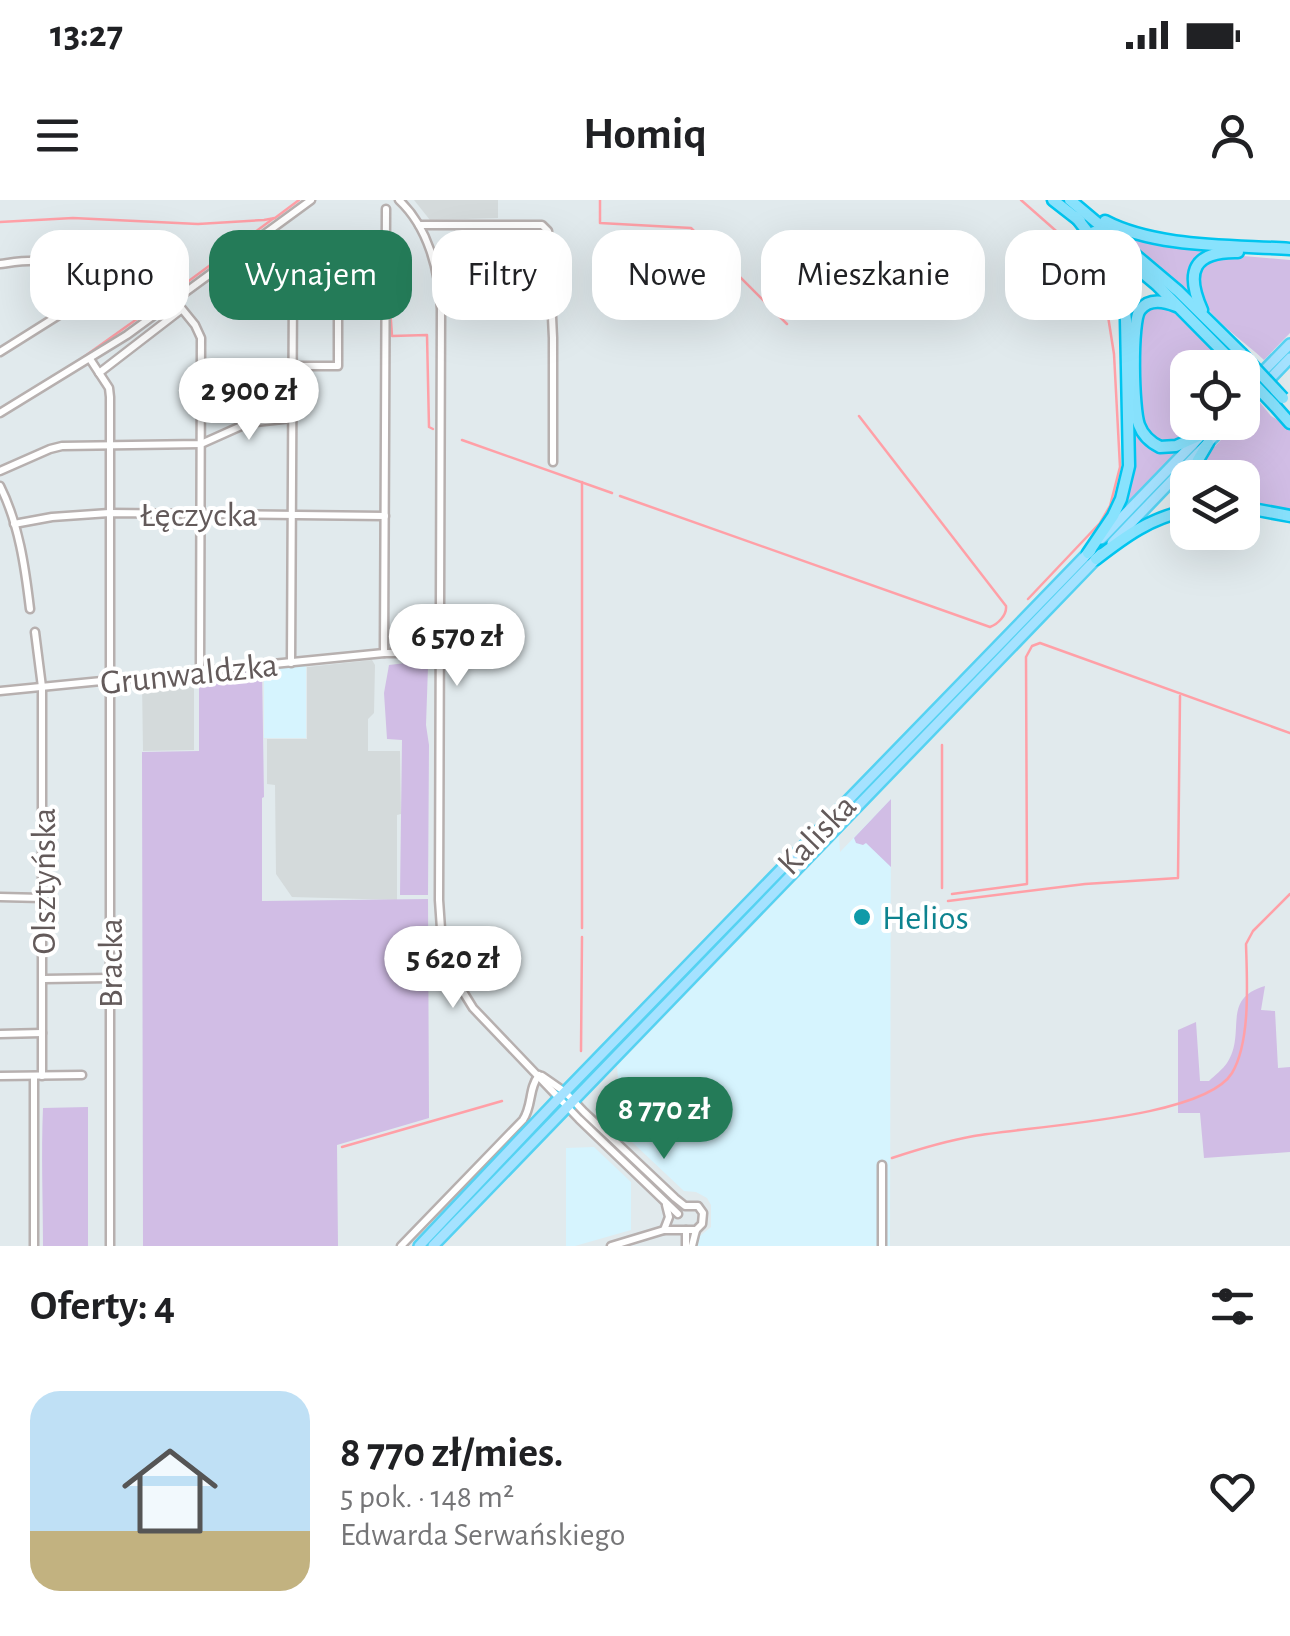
<!DOCTYPE html>
<html lang="pl">
<meta charset="utf-8">
<style>
:root{--surface:#fff;--page:#f6f6f6;--text:#202124;--muted:#757577;--accent:#247b58}
body{margin:0;font-family:"Alegreya Sans",sans-serif;background:var(--page);color:var(--text);height:100vh;display:flex;flex-direction:column;font-size:38px;white-space:nowrap}
*{box-sizing:border-box;margin:0}
p{font-size:32px;color:var(--muted)}
.icon{flex:none;width:55px;height:55px;fill:none;stroke:currentColor;stroke-width:2;stroke-linecap:round;stroke-linejoin:round}
.map{position:relative;height:1046px;overflow:hidden}
.drawer{display:flex;flex-direction:column;background:var(--surface);flex:1}
.drawer>*{flex:none}
.banner{position:absolute;left:30px;top:30px;width:1230px;height:90px;display:flex;gap:20px}
.tools{position:absolute;left:1170px;top:150px;display:grid;gap:20px}
.tools a{display:grid;place-items:center;width:90px;height:90px;border-radius:20px;background:var(--surface);box-shadow:0 10px 40px #0002;font-size:50px}
.price{position:absolute;translate:-50% -85px;padding:0 22px;border-radius:35px;background:#fff;color:#222;font-size:32px;line-height:65px;filter:drop-shadow(0 2px 5px #0008)}
.price::after{content:'';position:absolute;left:50%;top:60px;width:30px;height:22px;margin-left:-15px;background:inherit;clip-path:polygon(0 0,100% 0,50% 100%)}
.price.on{background:var(--accent);color:#fff}
ul{padding:0;list-style:none}
li{display:flex;align-items:center;gap:30px;height:250px;padding:0 30px}
li span{display:grid;place-items:center;flex:none;width:280px;height:200px;border-radius:30px;color:#555}
li>.icon{margin-inline-start:auto}
span .icon{width:120px;height:120px;fill:#fffc;stroke-width:1}
li b{font-size:42px}
h2{display:flex;justify-content:space-between;align-items:center;height:120px;padding:0 30px;font-size:42px}
.tag{padding:0 35px;border-radius:30px;background:var(--surface);box-shadow:0 10px 40px #0002;font-size:35px;line-height:90px}
.tag.on{background:var(--accent);color:#fff}
.status{display:flex;justify-content:space-between;align-items:center;height:70px;padding:0 50px;background:var(--surface);direction:ltr}
.status svg{height:28px;fill:currentColor}
header{display:flex;justify-content:space-between;align-items:center;height:130px;padding:0 30px;background:var(--surface);font-size:45px;font-weight:700}
.map>svg:first-child{display:block}
.commercial{fill:#d6f4fe}
.industrial{fill:#d4dadb}
.green{fill:#d1bde5}
.lines{fill:none;stroke-linecap:round;stroke-linejoin:round}
.stream{stroke:#ffa0a7;stroke-width:2.5}
.minor-casing{stroke:#b7b0af;stroke-width:11}
.major-casing{stroke:#55d2f2;stroke-width:14}
.highway-casing{stroke:#00c5ef;stroke-width:15}
.minor{stroke:#fff;stroke-width:6}
.major{stroke:#a5e2ff;stroke-width:9}
.highway{stroke:#88e2fd;stroke-width:10}
.highway-bridge-casing{stroke:#00c5ef;stroke-width:15;stroke-linecap:butt}
.highway-bridge{stroke:#88e2fd;stroke-width:10}
.culture-dot{fill:#0f9aa8;stroke:#fff;stroke-width:4}
.labels{text-anchor:middle;stroke-width:8;stroke-linejoin:round;paint-order:stroke}
.street-label{font-size:35px;fill:#635a5a;stroke:#fff}
.culture-label{font-size:35px;fill:#0d838f;stroke:#fff;text-anchor:start}
</style>
<div class="status"><b>13:27</b><svg viewBox="0 0 49 12"><path d="M0 12V9h3v3zM5 12V6h3v6zM10 12V3h3v9zM15 12V0h3v12zM26 1h20v11H26zM47 4h2v5h-2z"/></svg></div>
<header><svg class="icon" aria-label="menu" viewBox="0 0 24 24"><path d="M4 6h16M4 12h16M4 18h16"/></svg>Homiq<svg class="icon" aria-label="person" viewBox="0 0 24 24"><circle cx="12" cy="8" r="4"/><path d="M4 21q1-7 8-7t8 7"/></svg></header>
<div class="map">
<svg width="1290" height="1046" viewBox="0 0 1290 1046">
<rect width="100%" height="100%" fill="#e1eaed"/>
<!-- commercial -->
<g class="commercial">
<path d="M306,465V538H264V470Z"/>
<path d="M891,599L890,1046H695V1040L711,1027V1005L707,998L696,992L684,991L615,926L614,881L618,878L617,866L839,636L840,652Z"/>
<path d="M594,947L631,982V1030L575,1046H566V948Z"/>
</g>
<!-- industrial -->
<g class="industrial">
<path d="M414,0H498V18L430,20Z"/>
<path d="M372,460L375,465L374,513L368,519V551H400L401,614L397,615V700L292,697L276,674L275,585L267,584V539H307V467Z"/>
<path d="M187,477L194,485V550L143,551L142,482Z"/>
</g>
<!-- green -->
<g class="green">
<path d="M1122,34L1232,48L1213,51L1190,81L1191,94Z"/>
<path d="M1232,55L1290,60V133L1264,160C1245,142 1221,127 1205,105C1185,78 1205,60 1232,55Z"/>
<path d="M1159,106C1182,113 1216,146 1227,167L1188,168V222L1204,223C1184,242 1155,257 1142,222C1136,207 1138,147 1137,127C1141,115 1145,107 1159,106Z"/>
<path d="M1258,200L1271,216L1283,223L1290,231V312L1243,303L1242,278H1196L1203,259L1237,223L1242,222L1243,217Z"/>
<path d="M1132,216L1159,251H1178L1116,317Z"/>
<path d="M423,461L428,467L426,525L429,545L428,695H400L402,540L387,539L384,493L389,465Z"/>
<path d="M262,469L264,597L262,598V701L428,699L429,918L337,945L338,1046H143L142,552L199,551V475Z"/>
<path d="M891,599V667L866,643L863,645L856,643L854,638Z"/>
<path d="M1265,786L1261,810L1275,811L1278,868L1290,867V952L1204,958L1200,913H1178V830L1196,822L1200,881H1209C1214,876 1223,869 1227,863C1247,833 1220,799 1265,786Z"/>
<path d="M88,907V1046H43C43,1000 41,954 43,908Z"/>
</g>
<g class="lines">
<!-- stream -->
<g class="stream">
<path d="M600,0V23L691,28L787,124"/>
<path d="M1021,0L1088,59L1104,91L1114,154L1120,267L1110,306L1100,323L1028,399"/>
<path d="M0,22L73,18L198,24L264,20L275,18L299,0"/>
<path d="M380,97L381,106"/>
<path d="M163,100L274,18"/>
<path d="M390,107L392,136L427,135L429,227L433,229"/>
<path d="M78,161L158,104"/>
<path d="M462,240L612,293"/>
<path d="M620,296L990,427C998,424 1007,415 1006,406L859,216"/>
<path d="M942,688V545"/>
<path d="M952,694L1027,684L1026,457L1032,446L1040,443L1290,533"/>
<path d="M948,701L1085,684L1178,678L1180,496"/>
<path d="M582,728V282"/>
<path d="M581,851L582,737"/>
<path d="M342,947L502,901"/>
<path d="M892,958C919,949 946,941 974,936C1028,926 1204,919 1232,873C1251,841 1247,780 1246,744L1253,731L1290,694"/>
</g>
<!-- minor casing -->
<g class="minor-casing">
<g id="minor">
<path d="M399,0C428,27 439,70 441,109L439,700L441,729L447,758L457,782L473,808L579,919L678,1014"/>
<path d="M419,25H542L548,31L553,138V262"/>
<path d="M0,64C31,60 48,56 74,76L77,89L70,108L0,152"/>
<path d="M90,159L109,188L110,197V1046"/>
<path d="M292,166H338V85"/>
<path d="M99,173L182,109L195,125L201,138L200,472"/>
<path d="M0,213L127,135L311,0"/>
<path d="M0,271L50,249L62,246L201,244L248,223L292,218"/>
<path d="M0,286C19,324 25,367 30,409"/>
<path d="M14,324L52,317L109,313L385,316"/>
<path d="M35,432L42,487V876"/>
<path d="M384,453L386,9"/>
<path d="M291,463L293,87L385,84"/>
<path d="M0,491L384,453H439"/>
<path d="M0,697L43,698"/>
<path d="M44,779L110,778"/>
<path d="M0,834L42,833"/>
<path d="M0,876L82,875"/>
<path d="M34,876V1046"/>
<path d="M542,876L565,892L584,912L675,998L685,1006H698L703,1013L702,1024L696,1030H664L611,1046"/>
<path d="M664,1030L669,1017L666,1005"/>
<path d="M686,1030V1046"/>
<path d="M401,1046L523,920C533,905 528,889 539,875"/>
<path d="M692,1046L696,1030"/>
<path d="M882,1046V965"/>
</g>
</g>
<!-- major casing -->
<g class="major-casing">
<g id="major">
<path d="M1242,193L1290,144"/>
<path d="M1242,208L1290,158"/>
<path d="M1101,339L1214,222"/>
<path d="M1112,343L1228,222"/>
<path d="M419,1046L559,898L1091,350"/>
<path d="M433,1046L1101,354"/>
</g>
</g>
<!-- highway casing -->
<g class="highway-casing">
<g id="highway">
<path d="M1053,0L1080,21"/>
<path d="M1070,0L1178,91L1241,153"/>
<path d="M1076,17C1101,49 1123,77 1126,120L1129,266L1121,299L1113,316L1088,353"/>
<path d="M1105,21C1156,48 1233,45 1290,49"/>
<path d="M1094,32L1157,85L1239,168"/>
<path d="M1176,106C1164,101 1149,98 1140,110C1131,121 1133,210 1139,225C1143,236 1150,242 1160,247L1176,246L1203,234"/>
<path d="M1202,110C1185,72 1193,51 1238,52"/>
<path d="M1274,205L1290,223"/>
<path d="M1192,278L1198,260L1208,243"/>
<path d="M1242,307L1290,316"/>
<path d="M1096,359C1127,335 1149,319 1188,310"/>
</g>
</g>
<!-- minor -->
<use href="#minor" class="minor"/>
<!-- major -->
<use href="#major" class="major"/>
<!-- highway -->
<use href="#highway" class="highway"/>
<!-- highway-bridge casing -->
<g class="highway-bridge-casing">
<g id="highway-bridge">
<path d="M1241,153L1283,198"/>
<path d="M1251,181L1274,205"/>
</g>
</g>
<!-- highway-bridge -->
<use href="#highway-bridge" class="highway-bridge"/>
</g>
<!-- markers -->
<circle class="culture-dot" cx="862" cy="717" r="10"/>
<g class="labels">
<!-- street labels -->
<g class="street-label">
<text x="199" y="326">Łęczycka</text>
<text transform="translate(189 473) rotate(-6)" y="12">Grunwaldzka</text>
<text transform="translate(816 634) rotate(-46)" y="12">Kaliska</text>
<text transform="translate(43 681) rotate(-90)" y="12">Olsztyńska</text>
<text transform="translate(110 763) rotate(-90)" y="12">Bracka</text>
</g>
<!-- culture labels -->
<g class="culture-label">
<text x="882" y="729">Helios</text>
</g>
</g>
</svg>
<div class="tools">
<a><svg class="icon" aria-label="locate" viewBox="0 0 24 24"><circle cx="12" cy="12" r="6"/><path d="M12 2v4M12 18v4M2 12h4M18 12h4"/></svg></a>
<a><svg class="icon" aria-label="layers" viewBox="0 0 24 24"><path d="M12 4l9 5-9 5-9-5zM3 14l9 5 9-5"/></svg></a>
</div>
<b class="price" style="left:249px;top:243px">2 900 zł</b>
<b class="price" style="left:457px;top:489px">6 570 zł</b>
<b class="price" style="left:453px;top:811px">5 620 zł</b>
<b class="price on" style="left:664px;top:962px">8 770 zł</b>
<div class="banner">
<a class="tag">Kupno</a>
<a class="tag on">Wynajem</a>
<a class="tag">Filtry</a>
<a class="tag">Nowe</a>
<a class="tag">Mieszkanie</a>
<a class="tag">Dom</a>
</div>
</div>
<section class="drawer">
<h2>Oferty: 4<svg class="icon" aria-label="filters" viewBox="0 0 24 24"><path d="M4 7h16M4 17h16"/><circle cx="9" cy="7" r="2"/><circle cx="15" cy="17" r="2"/></svg></h2>
<ul>
<li><span style="background:linear-gradient(#bfe0f5 70%,#c2b280 0)"><svg class="icon" aria-label="home" viewBox="0 0 24 24"><path d="M3 11l9-7 9 7M6 9v11h12V9"/></svg></span><div><b>8 770 zł/mies.</b><p>5 pok. · 148 m²</p><p>Edwarda Serwańskiego</p></div><svg class="icon" aria-label="heart" viewBox="0 0 24 24"><path d="M12 20l-8-8c-3-5 5-10 8-4 3-6 11-1 8 4z"/></svg></li>
</ul>
</section>
